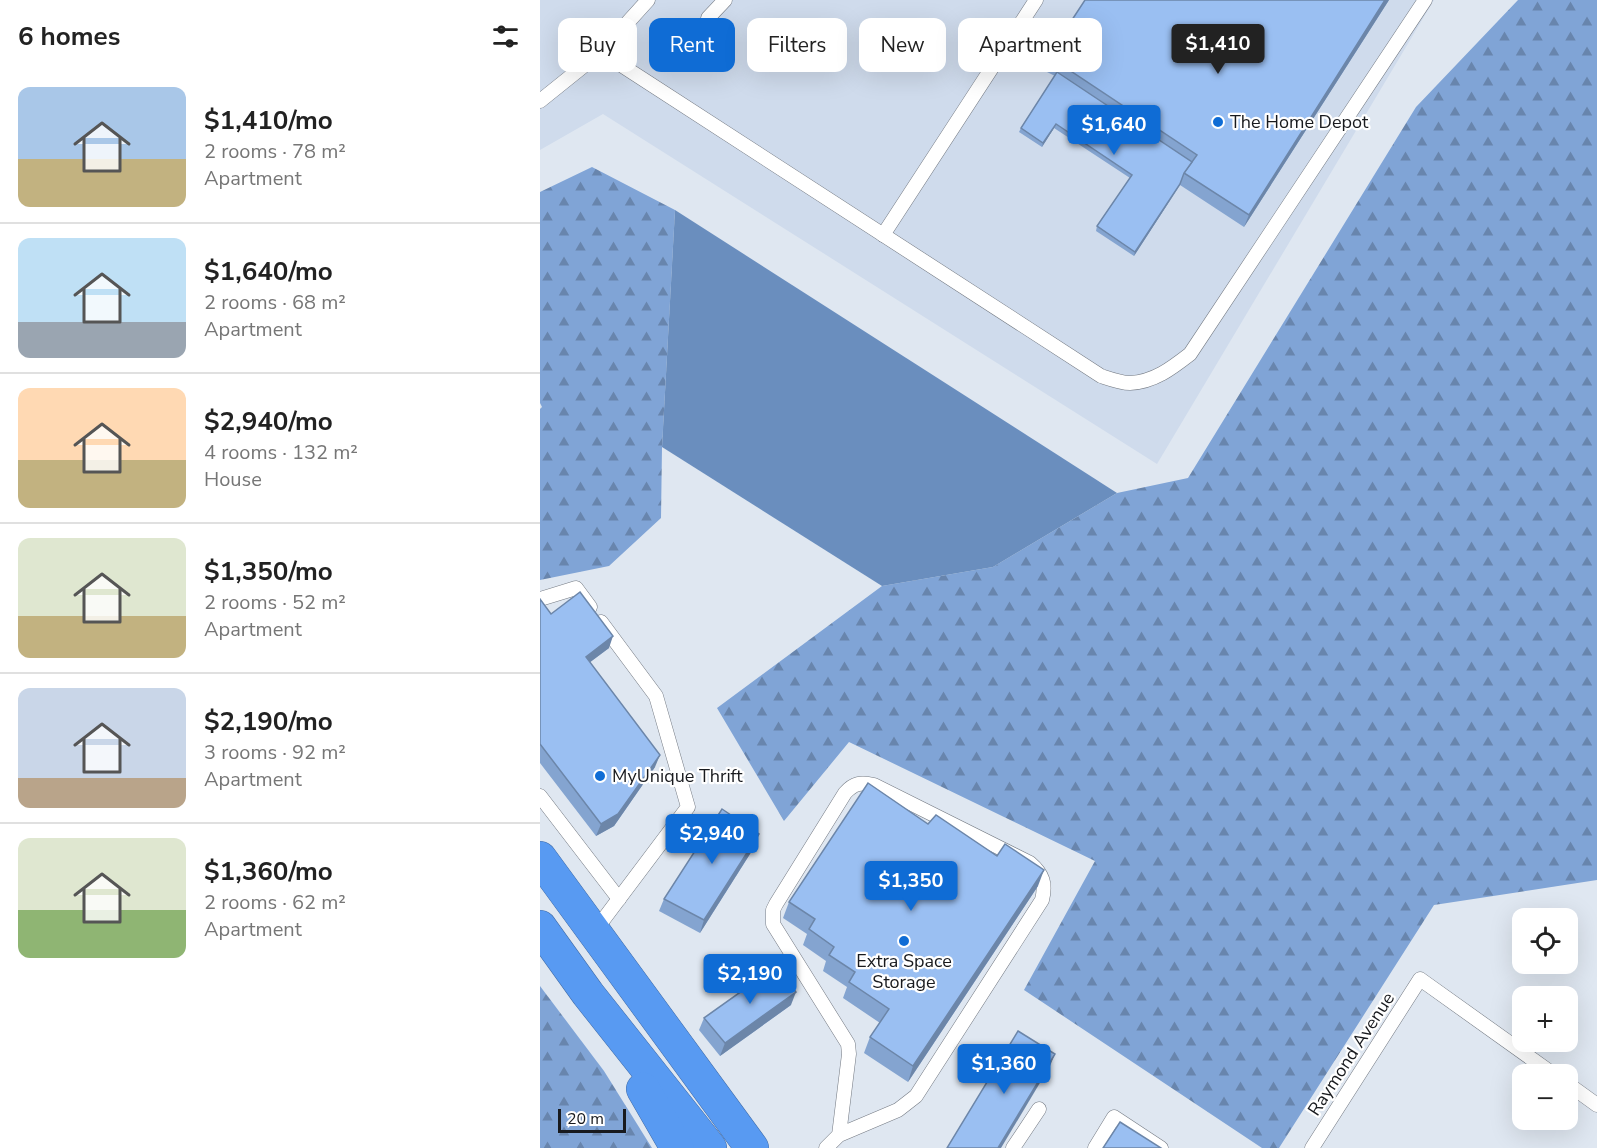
<!DOCTYPE html>
<meta charset="utf-8">
<style>
:root{--surface:#fff;--page:#f2f2f2;--text:#222;--muted:#767676;--line:#e0e0e0;--accent:#0f6cd5}
body{margin:0;font-family:"Nunito Sans",sans-serif;background:var(--page);color:var(--text);height:100vh;display:flex;flex-direction:column;font-size:22px;white-space:nowrap}
*{box-sizing:border-box;margin:0}
p{font-size:20px;color:var(--muted)}
.icon{flex:none;width:33px;height:33px;fill:none;stroke:currentColor;stroke-width:2;stroke-linecap:round;stroke-linejoin:round}
.map{position:relative;flex:1;overflow:hidden}
.drawer{display:flex;flex-direction:column;background:var(--surface);width:540px}
.drawer>*{flex:none}
.banner{position:absolute;left:18px;top:18px;width:570px;height:54px;display:flex;gap:12px}
.tools{position:absolute;left:972px;top:908px;display:grid;gap:12px}
.tools a{display:grid;place-items:center;width:66px;height:66px;border-radius:12px;background:var(--surface);box-shadow:0 6px 24px #0002;font-size:30px}
.scale{position:absolute;left:18px;bottom:15px;width:68px;box-sizing:border-box;padding-left:6px;border:3px solid #181a1e;border-top:0;font-size:16px;line-height:21px;white-space:nowrap;color:#181a1e;-webkit-text-stroke:4px #fff;paint-order:stroke}
.price{position:absolute;translate:-50% -51px;padding:0 14px;border-radius:6px;background:var(--accent);color:#fff;font-size:20px;line-height:39px;filter:drop-shadow(0 2px 3px #0008)}
.price::after{content:'';position:absolute;left:50%;top:36px;width:18px;height:14px;margin-left:-9px;background:inherit;clip-path:polygon(0 0,100% 0,50% 100%)}
.price.selected{background:#222;color:#fff}
ul{padding:0;list-style:none}
li{display:flex;align-items:center;gap:18px;height:150px;padding:0 18px}
li+li{border-top:2px solid var(--line)}
li span{display:grid;place-items:center;flex:none;width:168px;height:120px;border-radius:12px;color:#555}
li>.icon{margin-inline-start:auto}
span .icon{width:72px;height:72px;fill:#fffc;stroke-width:1}
li b{font-size:26px}
h2{display:flex;justify-content:space-between;align-items:center;height:72px;padding:0 18px;font-size:26px}
.pill{padding:0 21px;border-radius:12px;background:var(--surface);box-shadow:0 6px 24px #0002;font-size:21px;line-height:54px}
.pill.selected{background:var(--accent);color:#fff}
main{display:flex;flex:1;min-height:0}
.map>svg:first-child{display:block}
.built{fill:#cfdbec}
.forest{fill:url(#forest-firs)}
.water{fill:#6a8ebe}
.lines{fill:none;stroke-linecap:round;stroke-linejoin:round}
.lane-casing{stroke:#747a83;stroke-width:15}
.highway-casing{stroke:#426da8;stroke-width:34}
.lane{stroke:#fff;stroke-width:14}
.highway{stroke:#589af2;stroke-width:33}
.wall{fill:#84a4d0}
.shaded-wall{fill:#6c86a9}
.building{fill:#9abff2;stroke:#6c86a9;stroke-width:1.5}
.poi-dot{fill:#0f6cd5;stroke:#fff;stroke-width:2}
.labels{text-anchor:middle;stroke-width:4.5;stroke-linejoin:round;paint-order:stroke}
.poi-label{font-size:18px;fill:#181a1e;stroke:#fff;text-anchor:start}
.street-label{font-size:18px;fill:#181a1e;stroke:#fff}
</style>
<main>
<section class="drawer">
<h2>6 homes<svg class="icon" aria-label="filters" viewBox="0 0 24 24"><path d="M4 7h16M4 17h16"/><circle cx="9" cy="7" r="2"/><circle cx="15" cy="17" r="2"/></svg></h2>
<ul>
<li><span style="background:linear-gradient(#a9c7e8 60%,#c2b280 0)"><svg class="icon" aria-label="home" viewBox="0 0 24 24"><path d="M3 11l9-7 9 7M6 9v11h12V9"/></svg></span><div><b>$1,410/mo</b><p>2 rooms · 78 m²</p><p>Apartment</p></div></li>
<li><span style="background:linear-gradient(#bfe0f5 70%,#9aa5b1 0)"><svg class="icon" aria-label="home" viewBox="0 0 24 24"><path d="M3 11l9-7 9 7M6 9v11h12V9"/></svg></span><div><b>$1,640/mo</b><p>2 rooms · 68 m²</p><p>Apartment</p></div></li>
<li><span style="background:linear-gradient(#ffd9b3 60%,#c2b280 0)"><svg class="icon" aria-label="home" viewBox="0 0 24 24"><path d="M3 11l9-7 9 7M6 9v11h12V9"/></svg></span><div><b>$2,940/mo</b><p>4 rooms · 132 m²</p><p>House</p></div></li>
<li><span style="background:linear-gradient(#dfe7d0 65%,#c2b280 0)"><svg class="icon" aria-label="home" viewBox="0 0 24 24"><path d="M3 11l9-7 9 7M6 9v11h12V9"/></svg></span><div><b>$1,350/mo</b><p>2 rooms · 52 m²</p><p>Apartment</p></div></li>
<li><span style="background:linear-gradient(#c9d6e8 75%,#b9a48a 0)"><svg class="icon" aria-label="home" viewBox="0 0 24 24"><path d="M3 11l9-7 9 7M6 9v11h12V9"/></svg></span><div><b>$2,190/mo</b><p>3 rooms · 92 m²</p><p>Apartment</p></div></li>
<li><span style="background:linear-gradient(#dfe7d0 60%,#8fb573 0)"><svg class="icon" aria-label="home" viewBox="0 0 24 24"><path d="M3 11l9-7 9 7M6 9v11h12V9"/></svg></span><div><b>$1,360/mo</b><p>2 rooms · 62 m²</p><p>Apartment</p></div></li>
</ul>
</section>
<div class="map">
<svg width="1057" height="1148" viewBox="0 0 1057 1148">
<defs>
<pattern id="forest-firs" width="22" height="20" patternUnits="userSpaceOnUse" patternTransform="scale(1.5)"><rect width="22" height="20" fill="#80a4d6"/><path d="M5 1l3.5 6h-7zM16 11l3.5 6h-7z" fill="#6885ad"/></pattern>
</defs>
<rect width="100%" height="100%" fill="#dfe7f1"/>
<!-- built -->
<path class="built" d="M0,0H894L617,464L63,114L0,150Z"/>
<!-- forest -->
<g class="forest">
<path d="M978,0H1057V880L894,905L739,1148H722L484,990L555,861L309,742L244,821L177,708L342,586L453,567L577,493L648,478L876,107Z"/>
<path d="M52,167L135,210L122,447L121,518L69,566L0,580V409L2,407L0,403V192Z"/>
<path d="M0,986L64,1071L112,1148H0Z"/>
</g>
<!-- water -->
<path class="water" d="M135,210L577,493L453,567L342,586L122,447Z"/>
<g class="lines">
<!-- lane casing -->
<g class="lane-casing">
<g id="lane">
<path d="M168,18L185,0"/>
<path d="M61,52L561,376C570,379 581,383 590,383C614,382 632,368 650,354L885,0"/>
<path d="M0,101L61,52L108,0"/>
<path d="M343,235L496,0"/>
<path d="M0,599L36,588L50,607"/>
<path d="M0,796L79,899"/>
<path d="M54,932L148,807L116,696L61,622"/>
<path d="M1028,1084L1057,1105"/>
<path d="M286,1148L299,1135L358,1110L376,1096L502,900C506,884 503,874 490,863L334,785C321,782 314,783 305,793L236,904L233,910V924L308,1044L309,1054L299,1135"/>
<path d="M473,1148L499,1109"/>
<path d="M555,1148L574,1117L621,1148"/>
<path d="M772,1148L880,979L1013,1074"/>
</g>
</g>
<!-- highway casing -->
<g class="highway-casing">
<g id="highway">
<path d="M0,858L212,1148"/>
<path d="M0,927L48,994L170,1148"/>
<path d="M103,1089L137,1148"/>
</g>
</g>
<!-- lane -->
<use href="#lane" class="lane"/>
<!-- highway -->
<use href="#highway" class="highway"/>
</g>
<!-- wall -->
<g class="wall">
<path d="M849,0L704,227L640,185L594,256L556,231L557,226L590,178L514,128L502,147L479,132L481,128L515,76L503,70L507,58Z"/>
<path d="M0,599L11,614L69,648L50,662L115,767L74,826L56,836L0,763Z"/>
<path d="M388,824L498,886L368,1082L324,1053L330,1037L340,1023L303,998L307,987L283,971L286,961L263,945L267,934L243,918L249,902Z"/>
<path d="M215,846L160,933L119,911L124,899Z"/>
<path d="M251,1005L180,1056L159,1030L164,1018Z"/>
</g>
<!-- shaded-wall -->
<g class="shaded-wall">
<path d="M845,0H849L704,227L709,215Z"/>
<path d="M516,124L514,128L502,147L503,143Z"/>
<path d="M640,185L594,256L595,252Z"/>
<path d="M73,636L69,648L41,669L46,657Z"/>
<path d="M120,755L115,767L74,826L56,836L61,824Z"/>
<path d="M219,834L215,846L160,933L164,920Z"/>
<path d="M504,870L498,886L368,1082L373,1066Z"/>
<path d="M256,992L251,1005L180,1056L185,1043Z"/>
<path d="M515,1054L510,1066L461,1148H458Z"/>
</g>
<!-- building -->
<g class="building">
<path d="M545,0H845L709,215L644,173L657,155L520,64L507,58Z"/>
<path d="M517,72L652,162L644,173L640,184L595,252L557,226L592,175L516,124L503,143L481,128Z"/>
<path d="M40,592L73,636L46,657L120,755L78,814L61,824L0,744V599L11,614Z"/>
<path d="M328,783L388,824L396,815L457,856L465,844L504,870L373,1066L330,1037L349,1009L309,982L315,972L289,955L294,947L269,929L275,919L249,902Z"/>
<path d="M182,809L219,834L164,920L124,899Z"/>
<path d="M237,966L256,992L185,1043L164,1018Z"/>
<path d="M478,1031L515,1054L458,1148H407Z"/>
<path d="M580,1122L621,1148H563Z"/>
</g>
<!-- markers -->
<g class="poi-dot">
<circle cx="678" cy="122" r="6"/>
<circle cx="60" cy="776" r="6"/>
<circle cx="364" cy="941" r="6"/>
</g>
<g class="labels">
<!-- poi labels -->
<g class="poi-label">
<text x="690" y="128">The Home Depot</text>
<text x="72" y="782">MyUnique Thrift</text>
<text x="364" y="967" text-anchor="middle">Extra Space<tspan x="364" dy="21">Storage</tspan></text>
</g>
<!-- street labels -->
<g class="street-label">
<text transform="translate(811 1054) rotate(-57)" y="6">Raymond Avenue</text>
</g>
</g>
</svg>
<div class="tools">
<a><svg class="icon" aria-label="locate" viewBox="0 0 24 24"><circle cx="12" cy="12" r="6"/><path d="M12 2v4M12 18v4M2 12h4M18 12h4"/></svg></a>
<a>+</a>
<a>−</a>
</div>
<div class="scale">20 m</div>
<b class="price selected" style="left:678px;top:75px">$1,410</b>
<b class="price" style="left:574px;top:156px">$1,640</b>
<b class="price" style="left:172px;top:865px">$2,940</b>
<b class="price" style="left:371px;top:912px">$1,350</b>
<b class="price" style="left:210px;top:1005px">$2,190</b>
<b class="price" style="left:464px;top:1095px">$1,360</b>
<div class="banner">
<a class="pill">Buy</a>
<a class="pill selected">Rent</a>
<a class="pill">Filters</a>
<a class="pill">New</a>
<a class="pill">Apartment</a>
</div>
</div>
</main>
